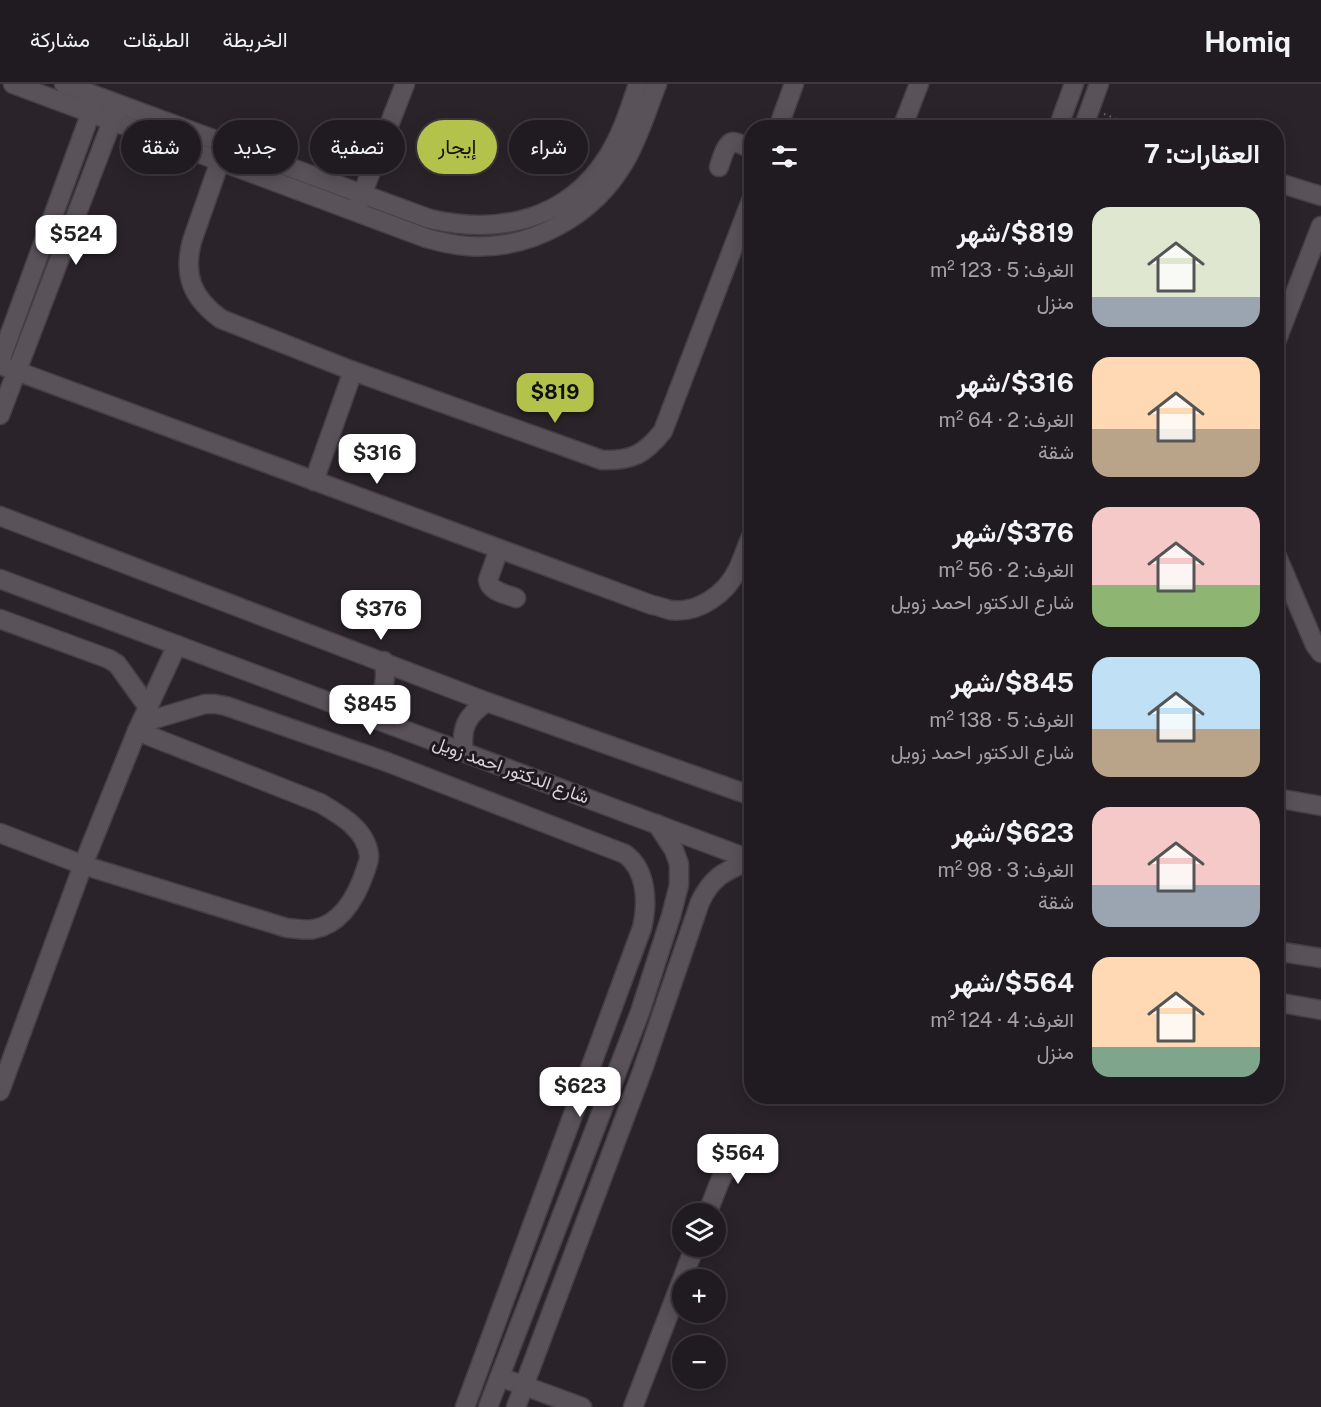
<!DOCTYPE html>
<html lang="ar">
<meta charset="utf-8">
<style>
:root{--surface:#201b20;--page:#2d282d;--text:#f1f3f6;--muted:#a2a1a5;--line:#3d393e;--accent:#b3c24b}
body{margin:0;font-family:"Public Sans",Vazirmatn,sans-serif;background:var(--page);color:var(--text);direction:rtl;height:100vh;display:flex;flex-direction:column;font-size:22px;white-space:nowrap}
*{box-sizing:border-box;margin:0}
p{font-size:20px;color:var(--muted)}
.icon{flex:none;width:33px;height:33px;fill:none;stroke:currentColor;stroke-width:2;stroke-linecap:round;stroke-linejoin:round}
.map{position:relative;flex:1;overflow:hidden;direction:ltr}
.sheet{position:absolute;left:744px;top:36px;width:540px;height:984px;display:flex;flex-direction:column;background:var(--surface);border-radius:24px;box-shadow:0 3px 15px #0003,0 0 0 2px var(--line);direction:rtl}
.sheet>*{flex:none}
.top-card{position:absolute;left:18px;top:36px;width:570px;height:54px;direction:rtl;display:flex;gap:12px}
.tools{position:absolute;left:672px;top:1119px;display:grid;gap:12px}
.tools a{display:grid;place-items:center;width:54px;height:54px;border-radius:50%;background:var(--surface);box-shadow:0 3px 15px #0003,0 0 0 2px var(--line);font-size:30px}
.price{position:absolute;translate:-50% -51px;padding:0 14px;border-radius:12px;background:#fff;color:#222;font-size:20px;line-height:39px;filter:drop-shadow(0 2px 3px #0008)}
.price::after{content:'';position:absolute;left:50%;top:36px;width:18px;height:14px;margin-left:-9px;background:inherit;clip-path:polygon(0 0,100% 0,50% 100%)}
.price.on{background:var(--accent);color:#111}
ul{padding:0;list-style:none}
li{display:flex;align-items:center;gap:18px;height:150px;padding:0 24px}
li span{display:grid;place-items:center;flex:none;width:168px;height:120px;border-radius:18px;color:#555}
li>.icon{margin-inline-start:auto}
span .icon{width:72px;height:72px;fill:#fffc;stroke-width:1}
li b{font-size:26px}
h2{display:flex;justify-content:space-between;align-items:center;height:72px;padding:0 24px;font-size:26px}
.tag{padding:0 21px;border-radius:27px;background:var(--surface);box-shadow:0 3px 15px #0003,0 0 0 2px var(--line);font-size:21px;line-height:54px}
.tag.on{background:var(--accent);color:#111}
header{display:flex;align-items:center;gap:36px;box-sizing:border-box;height:84px;padding:0 30px;background:var(--surface);border-bottom:2px solid var(--line)}
header strong{font-size:28px}
nav{display:flex;gap:33px;margin-inline-start:auto;font-size:21px}
.map>svg:first-child{display:block}
.lines{fill:none;stroke-linecap:round;stroke-linejoin:round}
.minor-casing{stroke:#454045;stroke-width:21}
.path{stroke:#6f6a6f;stroke-width:2;stroke-dasharray:1.5 4.5;stroke-linecap:butt}
.minor{stroke:#595259;stroke-width:18}
.labels{text-anchor:middle;stroke-width:6;stroke-linejoin:round;paint-order:stroke}
.street-label{font-size:18px;fill:#d7d3d7;stroke:#201a20}
</style>
<header>
<strong>Homiq</strong>
<nav><a>الخريطة</a><a>الطبقات</a><a>مشاركة</a></nav>
</header>
<div class="map">
<svg width="1321" height="1323" viewBox="0 0 1321 1323">
<rect width="100%" height="100%" fill="#2a242a"/>
<g class="lines">
<!-- minor casing -->
<g class="minor-casing">
<g id="minor">
<path d="M13,0L426,154C440,158 453,161 467,162C531,167 594,131 625,77C639,53 647,26 657,0"/>
<path d="M64,0L430,135C500,151 568,136 608,72C622,50 630,24 638,0"/>
<path d="M778,44L794,0"/>
<path d="M902,44L919,0"/>
<path d="M1058,44L1074,0"/>
<path d="M1083,44L1099,0"/>
<path d="M226,60L192,157C183,191 192,214 221,235L353,287L602,376C632,377 645,370 663,347L752,114"/>
<path d="M719,83C721,77 726,58 733,58C738,58 746,63 752,65"/>
<path d="M1276,98L1321,112"/>
<path d="M358,121L405,0"/>
<path d="M1276,258L1321,142"/>
<path d="M0,277L94,20"/>
<path d="M0,281L652,521C658,522 664,524 670,526C698,530 726,510 738,485C743,474 747,462 752,450"/>
<path d="M0,331L116,27"/>
<path d="M314,397L353,287"/>
<path d="M0,432L487,618L752,712"/>
<path d="M499,465L488,496C490,508 506,510 516,514"/>
<path d="M1276,470L1315,561L1321,569"/>
<path d="M0,495L752,776"/>
<path d="M0,535L109,575L117,580L148,623"/>
<path d="M362,630C382,615 388,602 384,577"/>
<path d="M141,639L205,620H215L226,622L387,678L625,770C647,786 648,819 642,844L465,1323"/>
<path d="M464,668C460,644 467,631 487,618"/>
<path d="M1276,714L1321,722"/>
<path d="M0,749L83,781L287,844C295,844 306,847 314,845C343,840 358,809 366,785C367,781 370,775 369,771C366,745 340,731 320,719L137,647"/>
<path d="M1276,867L1321,874"/>
<path d="M1276,918L1321,926"/>
<path d="M0,1007L83,781L137,647L177,561"/>
<path d="M707,1130L720,1097L738,1060"/>
<path d="M500,1293L582,1323"/>
<path d="M488,1323L640,928L671,832L679,801V780L674,766L657,740"/>
<path d="M516,1323L643,985L700,818C713,791 726,787 751,776"/>
<path d="M633,1323L695,1162"/>
</g>
</g>
<!-- path -->
<path class="path" d="M1104,30L1139,44"/>
<!-- minor -->
<use href="#minor" class="minor"/>
</g>
<g class="labels">
<!-- street labels -->
<g class="street-label">
<text transform="translate(511 686) rotate(20)" y="6">شارع الدكتور احمد زويل</text>
</g>
</g>
</svg>
<div class="tools">
<a><svg class="icon" aria-label="layers" viewBox="0 0 24 24"><path d="M12 4l9 5-9 5-9-5zM3 14l9 5 9-5"/></svg></a>
<a>+</a>
<a>−</a>
</div>
<b class="price" style="left:76px;top:182px">$524</b>
<b class="price on" style="left:555px;top:340px">$819</b>
<b class="price" style="left:377px;top:401px">$316</b>
<b class="price" style="left:381px;top:557px">$376</b>
<b class="price" style="left:370px;top:652px">$845</b>
<b class="price" style="left:580px;top:1034px">$623</b>
<b class="price" style="left:738px;top:1101px">$564</b>
<div class="top-card">
<a class="tag">شراء</a>
<a class="tag on">إيجار</a>
<a class="tag">تصفية</a>
<a class="tag">جديد</a>
<a class="tag">شقة</a>
</div>
<section class="sheet">
<h2>العقارات: 7<svg class="icon" aria-label="filters" viewBox="0 0 24 24"><path d="M4 7h16M4 17h16"/><circle cx="9" cy="7" r="2"/><circle cx="15" cy="17" r="2"/></svg></h2>
<ul>
<li><span style="background:linear-gradient(#dfe7d0 75%,#9aa5b1 0)"><svg class="icon" aria-label="home" viewBox="0 0 24 24"><path d="M3 11l9-7 9 7M6 9v11h12V9"/></svg></span><div><b>$819/شهر</b><p>الغرف: 5 · 123 m²</p><p>منزل</p></div></li>
<li><span style="background:linear-gradient(#ffd9b3 60%,#b9a48a 0)"><svg class="icon" aria-label="home" viewBox="0 0 24 24"><path d="M3 11l9-7 9 7M6 9v11h12V9"/></svg></span><div><b>$316/شهر</b><p>الغرف: 2 · 64 m²</p><p>شقة</p></div></li>
<li><span style="background:linear-gradient(#f6c9c9 65%,#8fb573 0)"><svg class="icon" aria-label="home" viewBox="0 0 24 24"><path d="M3 11l9-7 9 7M6 9v11h12V9"/></svg></span><div><b>$376/شهر</b><p>الغرف: 2 · 56 m²</p><p>شارع الدكتور احمد زويل</p></div></li>
<li><span style="background:linear-gradient(#bfe0f5 60%,#b9a48a 0)"><svg class="icon" aria-label="home" viewBox="0 0 24 24"><path d="M3 11l9-7 9 7M6 9v11h12V9"/></svg></span><div><b>$845/شهر</b><p>الغرف: 5 · 138 m²</p><p>شارع الدكتور احمد زويل</p></div></li>
<li><span style="background:linear-gradient(#f6c9c9 65%,#9aa5b1 0)"><svg class="icon" aria-label="home" viewBox="0 0 24 24"><path d="M3 11l9-7 9 7M6 9v11h12V9"/></svg></span><div><b>$623/شهر</b><p>الغرف: 3 · 98 m²</p><p>شقة</p></div></li>
<li><span style="background:linear-gradient(#ffd9b3 75%,#7fa58c 0)"><svg class="icon" aria-label="home" viewBox="0 0 24 24"><path d="M3 11l9-7 9 7M6 9v11h12V9"/></svg></span><div><b>$564/شهر</b><p>الغرف: 4 · 124 m²</p><p>منزل</p></div></li>
</ul>
</section>
</div>
